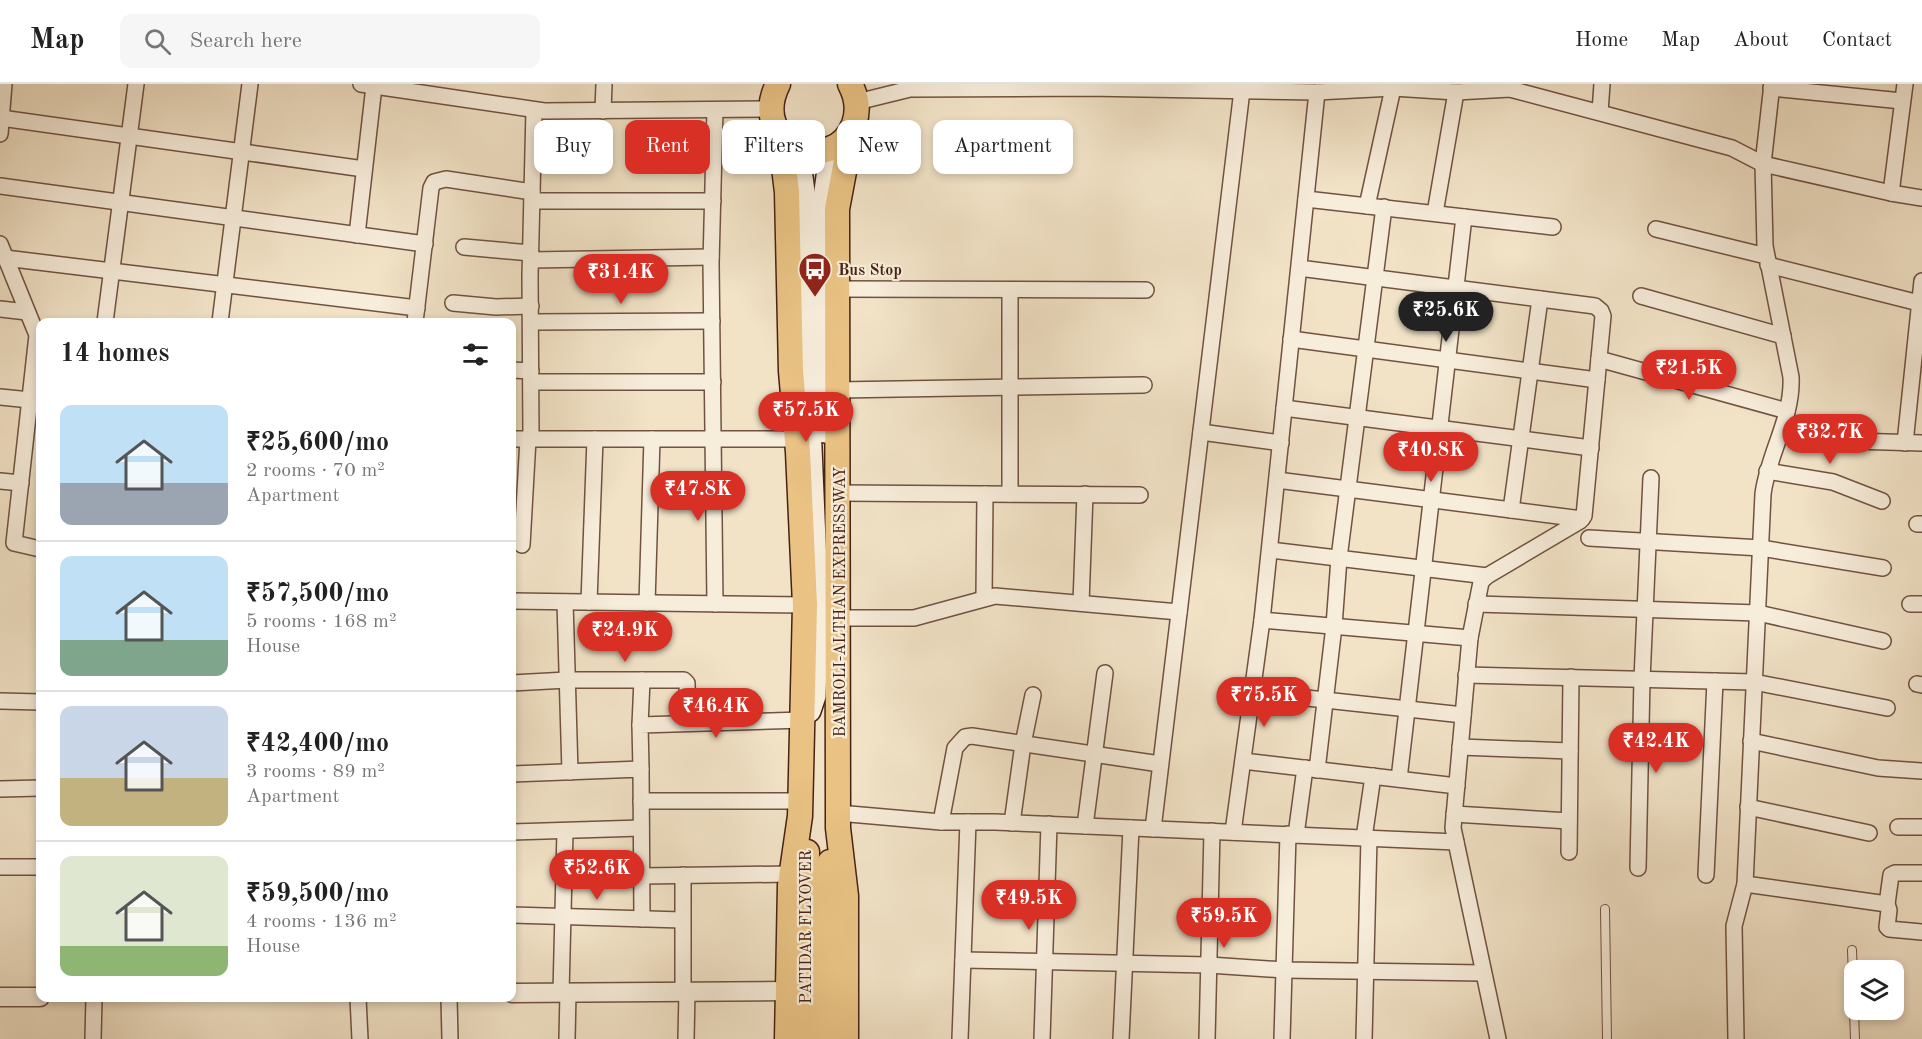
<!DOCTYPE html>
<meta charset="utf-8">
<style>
:root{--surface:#fff;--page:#f6f6f6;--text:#222;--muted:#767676;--line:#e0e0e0;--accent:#d93025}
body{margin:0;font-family:"Old Standard TT",serif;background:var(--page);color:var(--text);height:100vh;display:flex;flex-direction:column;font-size:22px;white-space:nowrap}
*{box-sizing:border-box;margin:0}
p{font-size:20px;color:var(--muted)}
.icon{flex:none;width:33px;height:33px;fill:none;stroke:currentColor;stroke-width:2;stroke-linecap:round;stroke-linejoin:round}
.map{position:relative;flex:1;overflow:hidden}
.details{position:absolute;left:36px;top:234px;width:480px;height:684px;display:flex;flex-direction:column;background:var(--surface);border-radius:12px;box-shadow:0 3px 9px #0003}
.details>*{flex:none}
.guide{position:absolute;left:534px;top:36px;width:570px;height:54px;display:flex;gap:12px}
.buttons{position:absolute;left:1844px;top:876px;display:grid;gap:12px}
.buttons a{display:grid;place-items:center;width:60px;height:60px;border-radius:12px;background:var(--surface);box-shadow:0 3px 9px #0003;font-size:30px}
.price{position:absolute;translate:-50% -51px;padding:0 14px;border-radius:21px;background:var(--accent);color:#fff;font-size:20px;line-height:39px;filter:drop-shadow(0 2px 3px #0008)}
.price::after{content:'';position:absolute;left:50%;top:36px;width:18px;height:14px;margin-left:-9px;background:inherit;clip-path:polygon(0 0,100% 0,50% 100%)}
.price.active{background:#222;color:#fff}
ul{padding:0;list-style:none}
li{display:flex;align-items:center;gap:18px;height:150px;padding:0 24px}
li+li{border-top:2px solid var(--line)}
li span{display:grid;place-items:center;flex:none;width:168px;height:120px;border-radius:12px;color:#555}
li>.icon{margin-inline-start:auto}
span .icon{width:72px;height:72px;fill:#fffc;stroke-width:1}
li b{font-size:26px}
h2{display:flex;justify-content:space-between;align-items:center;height:72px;padding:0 24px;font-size:26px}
.chip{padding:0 21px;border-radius:12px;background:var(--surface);box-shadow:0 3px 9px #0003;font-size:21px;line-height:54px}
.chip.active{background:var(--accent);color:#fff}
header{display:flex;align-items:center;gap:36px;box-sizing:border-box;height:84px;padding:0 30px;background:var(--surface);border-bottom:2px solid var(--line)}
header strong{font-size:28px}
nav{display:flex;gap:33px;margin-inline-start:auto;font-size:21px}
.search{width:420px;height:54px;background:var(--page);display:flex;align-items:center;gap:15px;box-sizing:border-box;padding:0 21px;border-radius:12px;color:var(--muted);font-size:22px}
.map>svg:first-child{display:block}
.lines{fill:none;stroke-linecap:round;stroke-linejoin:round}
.service-casing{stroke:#715241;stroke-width:10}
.minor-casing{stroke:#715241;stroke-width:18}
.tertiary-casing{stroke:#715241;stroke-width:21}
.secondary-casing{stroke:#462214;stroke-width:24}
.primary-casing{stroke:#462214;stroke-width:27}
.service{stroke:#f7eddb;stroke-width:8}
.minor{stroke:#f7eddb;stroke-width:15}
.tertiary{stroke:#f7eddb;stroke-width:18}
.secondary{stroke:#f7eddb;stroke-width:21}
.primary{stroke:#e9c284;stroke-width:24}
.labels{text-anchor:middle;stroke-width:4.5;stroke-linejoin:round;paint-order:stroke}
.poi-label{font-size:16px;font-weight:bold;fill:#462214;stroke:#f7eddb;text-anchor:start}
.street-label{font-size:16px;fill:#462214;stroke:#f7eddb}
</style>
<header>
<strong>Map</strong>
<div class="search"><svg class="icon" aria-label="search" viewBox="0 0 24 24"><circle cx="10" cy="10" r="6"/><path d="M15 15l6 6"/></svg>Search here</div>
<nav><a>Home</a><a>Map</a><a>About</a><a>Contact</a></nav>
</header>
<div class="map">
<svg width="1922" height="955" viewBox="0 0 1922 955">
<rect width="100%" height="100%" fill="#f2e3c7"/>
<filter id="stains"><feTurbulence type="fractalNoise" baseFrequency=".00333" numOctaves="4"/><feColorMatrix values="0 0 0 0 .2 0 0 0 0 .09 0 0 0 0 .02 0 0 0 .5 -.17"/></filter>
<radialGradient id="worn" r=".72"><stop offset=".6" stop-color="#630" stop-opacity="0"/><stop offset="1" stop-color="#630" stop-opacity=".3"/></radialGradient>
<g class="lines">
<!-- service casing -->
<g class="service-casing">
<g id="service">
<path d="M1605,825L1607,955"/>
<path d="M1852,866L1854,920"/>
<path d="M1854,926L1855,955"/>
</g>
</g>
<!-- minor casing -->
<g class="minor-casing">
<g id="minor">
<path d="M361,0L544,27L771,25"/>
<path d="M1771,4L1902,17"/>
<path d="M857,18L910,5L1087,4L1317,8L1393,4L1456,8L1510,5L1732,64L1763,80L1891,109L1922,114"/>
<path d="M603,27L604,0"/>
<path d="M1600,28L1602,0"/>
<path d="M1,34L364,85"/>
<path d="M0,50L4,0"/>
<path d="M0,102L425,160"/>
<path d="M1891,109L1905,0"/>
<path d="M1306,115L1553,143"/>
<path d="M532,117H713"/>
<path d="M1367,122L1393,4"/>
<path d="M1435,129L1456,8"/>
<path d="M1656,145L1766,172"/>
<path d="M357,151L374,2"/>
<path d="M0,160L37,251L14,459L40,465"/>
<path d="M464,163L531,169"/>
<path d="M5,174L417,224"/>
<path d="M531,176L711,173"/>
<path d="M1768,181L1919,219"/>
<path d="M1299,184L1595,222L1601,227L1603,232L1584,432L1580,437L1487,492L1481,498L1470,554L1262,536L1317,8"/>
<path d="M837,205L1146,206"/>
<path d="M1010,206V410"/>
<path d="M1641,212L1783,252"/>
<path d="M453,219L496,223L531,222"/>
<path d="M0,225L27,228"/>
<path d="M105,238L136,0"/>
<path d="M220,238L250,0"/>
<path d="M415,238L431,104L434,98L446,95L532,108"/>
<path d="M531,238L712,237"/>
<path d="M1291,255L1597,296"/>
<path d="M1599,275L1787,327"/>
<path d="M512,286L531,287"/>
<path d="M531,298H713"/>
<path d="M838,306L1144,301"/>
<path d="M0,313L30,316"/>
<path d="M1284,324L1591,364"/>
<path d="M1201,348L1281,359"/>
<path d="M512,355H797"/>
<path d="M531,355L530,192L534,26"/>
<path d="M1852,357L1922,359"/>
<path d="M1905,359L1922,197"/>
<path d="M1767,387L1833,398L1882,417"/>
<path d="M1277,396L1582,435"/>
<path d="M0,397L21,399"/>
<path d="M838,409L1140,411"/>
<path d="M1511,426L1540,215"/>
<path d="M1917,440H1922"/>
<path d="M1589,454L1761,464L1883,484"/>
<path d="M522,461L528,355"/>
<path d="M1270,466L1487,492"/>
<path d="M984,514L985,410"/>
<path d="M512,517L805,521"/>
<path d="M565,518L570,688"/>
<path d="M589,518L595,355"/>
<path d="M647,519L652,355"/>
<path d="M1081,519L1085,410"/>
<path d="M715,520L711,179L715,26"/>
<path d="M1476,520L1758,529L1883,557"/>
<path d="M1910,520H1922"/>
<path d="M839,534H914L995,512L1179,528"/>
<path d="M1470,554L1453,744L1498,955"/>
<path d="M1466,591L1754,598L1887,624"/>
<path d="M512,599L567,596H684L687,599L688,639"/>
<path d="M1917,600L1922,601"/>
<path d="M1252,608L1463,631"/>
<path d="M0,617L40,618"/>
<path d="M640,641L642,596"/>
<path d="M1751,657L1878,684L1922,687"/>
<path d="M1460,663L1570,667"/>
<path d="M1243,677L1457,702"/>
<path d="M641,685L640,641L803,636"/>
<path d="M1317,686L1334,542L1339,474L1384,123"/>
<path d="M512,690L641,685L642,835"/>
<path d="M1399,695L1464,133"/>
<path d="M0,705L40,704"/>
<path d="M641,717H801"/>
<path d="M1748,723L1869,749"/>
<path d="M838,729L941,738H995L1456,758"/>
<path d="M1454,730L1569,737"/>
<path d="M941,738L955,664L965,653L972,652L1160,680"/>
<path d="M1012,739L1023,660L1033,611"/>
<path d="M1085,742L1105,589"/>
<path d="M1898,743H1922"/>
<path d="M1153,745L1242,6"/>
<path d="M512,748L641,744"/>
<path d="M1233,748L1262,536"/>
<path d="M1296,751L1305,684"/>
<path d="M1364,754L1373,692"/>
<path d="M1569,768L1571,593"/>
<path d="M0,783H40"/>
<path d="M1638,784L1642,595L1651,394"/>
<path d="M1706,791L1715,597"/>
<path d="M641,792L791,790"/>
<path d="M1745,800L1887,820L1889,826L1887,843L1889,845L1922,848"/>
<path d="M1887,820L1891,791L1895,789H1922"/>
<path d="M512,831L682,836"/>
<path d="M963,876L1209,881L1284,886L1483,889"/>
<path d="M683,908V791"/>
<path d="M561,909L565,747"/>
<path d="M358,914L360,955"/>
<path d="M449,914L450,955"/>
<path d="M93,955L94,914"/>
<path d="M567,955L568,909"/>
<path d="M686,955L687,908"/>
<path d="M960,955L968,738"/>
<path d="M1042,955L1049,740"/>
<path d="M1121,955L1131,744"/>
<path d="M1207,955L1212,747"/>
<path d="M1282,955L1288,750"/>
<path d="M1364,955L1369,754"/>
<path d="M1736,955L1734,842L1745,800L1763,410C1768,370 1793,334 1791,293L1765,162L1763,80L1772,0"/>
</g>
</g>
<!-- tertiary casing -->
<g class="tertiary-casing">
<g id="tertiary">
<path d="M512,909L787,907"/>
<path d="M0,913H40"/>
</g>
</g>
<!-- secondary casing -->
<g class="secondary-casing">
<g id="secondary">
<path d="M798,64L806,122V248L818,526L815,612L810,627"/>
<path d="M825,348L823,121L831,64"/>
</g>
</g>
<!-- primary casing -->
<g class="primary-casing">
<g id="primary">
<path d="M778,0C747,62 835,93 854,40C859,26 857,13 850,0"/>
<path d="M780,51L787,108L791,287L798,368L805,521L800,732L790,801L787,955"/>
<path d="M804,955L807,768"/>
<path d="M825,955L830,778"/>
<path d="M846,955V812L838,744L837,125L852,45"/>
</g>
</g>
<!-- service -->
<use href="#service" class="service"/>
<!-- minor -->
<use href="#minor" class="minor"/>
<!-- tertiary -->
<use href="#tertiary" class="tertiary"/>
<!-- secondary -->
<use href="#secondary" class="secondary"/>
<!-- primary -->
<use href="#primary" class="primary"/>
</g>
<!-- icons -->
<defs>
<g id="bus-pin" transform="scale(1.725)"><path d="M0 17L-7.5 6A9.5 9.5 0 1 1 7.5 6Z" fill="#8f2418" stroke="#f7eddb"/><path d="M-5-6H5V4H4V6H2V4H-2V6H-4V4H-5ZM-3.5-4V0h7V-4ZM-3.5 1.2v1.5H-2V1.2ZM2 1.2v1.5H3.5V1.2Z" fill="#fff"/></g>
</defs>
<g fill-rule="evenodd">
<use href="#bus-pin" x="815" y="185"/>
</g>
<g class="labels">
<!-- poi labels -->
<g class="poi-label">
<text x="838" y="191">Bus Stop</text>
</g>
<!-- street labels -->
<g class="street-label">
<text transform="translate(839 518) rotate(-90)" y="6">BAMROLI-ALTHAN EXPRESSWAY</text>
<text transform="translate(805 843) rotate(-90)" y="6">PATIDAR FLYOVER</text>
</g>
</g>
<rect width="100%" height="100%" filter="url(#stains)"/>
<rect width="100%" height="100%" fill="url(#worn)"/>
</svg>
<div class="buttons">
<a><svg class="icon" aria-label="layers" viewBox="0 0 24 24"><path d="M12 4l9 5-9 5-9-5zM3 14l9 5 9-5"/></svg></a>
</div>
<b class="price" style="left:621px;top:221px">₹31.4K</b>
<b class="price active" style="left:1446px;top:259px">₹25.6K</b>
<b class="price" style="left:1689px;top:317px">₹21.5K</b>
<b class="price" style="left:806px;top:359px">₹57.5K</b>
<b class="price" style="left:1830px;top:381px">₹32.7K</b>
<b class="price" style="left:1431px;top:399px">₹40.8K</b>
<b class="price" style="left:698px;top:438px">₹47.8K</b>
<b class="price" style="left:625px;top:579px">₹24.9K</b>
<b class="price" style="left:1264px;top:644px">₹75.5K</b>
<b class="price" style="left:716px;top:655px">₹46.4K</b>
<b class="price" style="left:1656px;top:690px">₹42.4K</b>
<b class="price" style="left:597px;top:817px">₹52.6K</b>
<b class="price" style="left:1029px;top:847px">₹49.5K</b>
<b class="price" style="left:1224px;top:865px">₹59.5K</b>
<div class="guide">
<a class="chip">Buy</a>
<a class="chip active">Rent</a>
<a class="chip">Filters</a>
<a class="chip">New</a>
<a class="chip">Apartment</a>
</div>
<section class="details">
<h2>14 homes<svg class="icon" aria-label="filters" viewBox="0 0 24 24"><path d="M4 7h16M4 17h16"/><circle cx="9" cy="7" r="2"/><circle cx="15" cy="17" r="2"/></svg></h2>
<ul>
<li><span style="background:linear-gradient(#bfe0f5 65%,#9aa5b1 0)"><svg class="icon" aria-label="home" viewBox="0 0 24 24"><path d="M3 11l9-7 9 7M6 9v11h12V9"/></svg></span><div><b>₹25,600/mo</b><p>2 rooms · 70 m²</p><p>Apartment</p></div></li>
<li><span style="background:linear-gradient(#bfe0f5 70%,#7fa58c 0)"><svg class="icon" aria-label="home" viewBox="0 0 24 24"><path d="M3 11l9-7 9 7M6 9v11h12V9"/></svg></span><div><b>₹57,500/mo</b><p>5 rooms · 168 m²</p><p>House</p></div></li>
<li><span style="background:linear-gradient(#c9d6e8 60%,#c2b280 0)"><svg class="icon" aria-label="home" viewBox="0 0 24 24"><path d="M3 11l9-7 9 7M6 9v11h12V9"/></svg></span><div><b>₹42,400/mo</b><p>3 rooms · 89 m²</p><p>Apartment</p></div></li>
<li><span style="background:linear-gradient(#dfe7d0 75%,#8fb573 0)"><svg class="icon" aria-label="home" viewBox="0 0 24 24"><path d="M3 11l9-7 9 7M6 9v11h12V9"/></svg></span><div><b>₹59,500/mo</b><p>4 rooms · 136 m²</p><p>House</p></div></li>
</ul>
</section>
</div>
